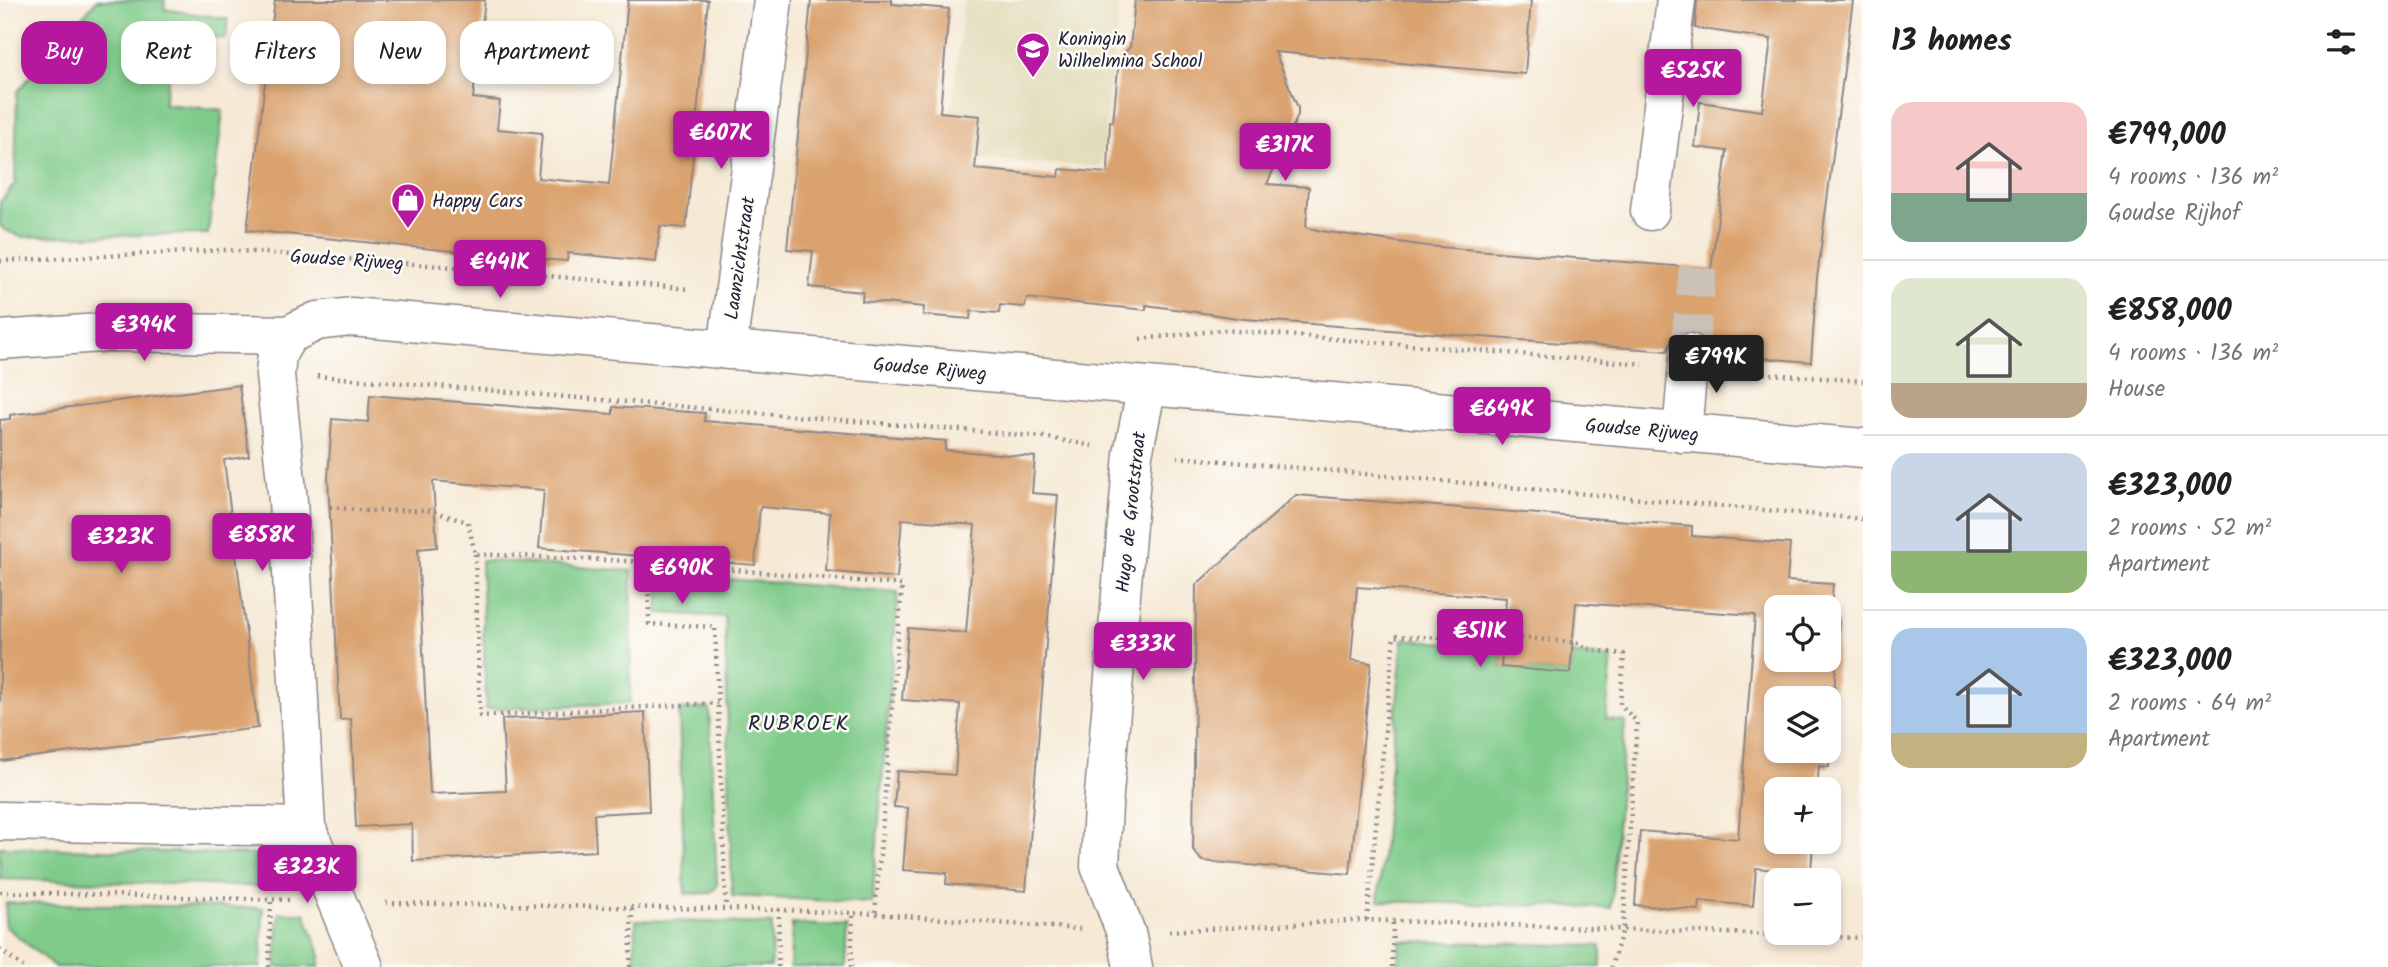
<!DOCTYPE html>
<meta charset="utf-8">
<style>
:root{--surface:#fff;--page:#f6f6f6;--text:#222;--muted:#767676;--line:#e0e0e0;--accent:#b5179e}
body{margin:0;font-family:Kalam,sans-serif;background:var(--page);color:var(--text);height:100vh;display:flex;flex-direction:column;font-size:26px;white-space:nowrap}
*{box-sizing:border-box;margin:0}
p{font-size:23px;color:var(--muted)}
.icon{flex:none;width:38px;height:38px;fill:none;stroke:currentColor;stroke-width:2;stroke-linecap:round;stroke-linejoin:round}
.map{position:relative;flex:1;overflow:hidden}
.side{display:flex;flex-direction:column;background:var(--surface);width:525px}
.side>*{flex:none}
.guide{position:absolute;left:21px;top:21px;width:665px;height:63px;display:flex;gap:14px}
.controls{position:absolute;left:1764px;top:595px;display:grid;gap:14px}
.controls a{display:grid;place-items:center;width:77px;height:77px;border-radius:14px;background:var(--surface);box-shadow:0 4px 10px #0003;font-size:35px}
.price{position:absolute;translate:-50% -60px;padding:0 16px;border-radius:7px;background:var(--accent);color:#fff;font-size:23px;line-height:46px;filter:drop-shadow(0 2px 4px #0008)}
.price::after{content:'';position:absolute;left:50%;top:42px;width:21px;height:16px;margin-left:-10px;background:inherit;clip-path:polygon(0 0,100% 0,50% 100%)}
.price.active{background:#222;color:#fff}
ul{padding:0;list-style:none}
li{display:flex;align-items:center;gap:21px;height:175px;padding:0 28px}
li+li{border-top:2px solid var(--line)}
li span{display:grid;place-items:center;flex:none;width:196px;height:140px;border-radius:21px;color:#555}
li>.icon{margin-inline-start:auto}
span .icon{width:84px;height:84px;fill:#fffc;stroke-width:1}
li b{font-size:30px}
h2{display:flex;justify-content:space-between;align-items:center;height:84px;padding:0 28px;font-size:30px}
.chip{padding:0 24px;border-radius:21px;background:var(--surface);box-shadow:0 4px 10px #0003;font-size:24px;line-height:63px}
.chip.active{background:var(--accent);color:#fff}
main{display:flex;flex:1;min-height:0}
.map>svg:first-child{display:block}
.built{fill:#e2dcba}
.green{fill:#7fcb8a;stroke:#507662;stroke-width:2}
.building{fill:#daa26e;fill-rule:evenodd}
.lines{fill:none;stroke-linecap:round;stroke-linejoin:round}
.minor-tunnel{stroke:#ccc1b6;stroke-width:38;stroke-dasharray:38 19;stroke-linecap:butt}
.minor-casing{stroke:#8c8688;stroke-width:41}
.path{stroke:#8c8688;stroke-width:4.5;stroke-dasharray:2 5;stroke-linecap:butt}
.minor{stroke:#fff;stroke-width:38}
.labels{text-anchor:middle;stroke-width:5;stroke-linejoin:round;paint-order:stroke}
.poi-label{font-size:19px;fill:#22223b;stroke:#fdfcf7;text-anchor:start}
.street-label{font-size:19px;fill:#22223b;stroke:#fdfcf7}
.neighbourhood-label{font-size:21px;letter-spacing:2px;fill:#22223b;stroke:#fdfcf7}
</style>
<main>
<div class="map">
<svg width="1863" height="967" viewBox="0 0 1863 967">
<rect width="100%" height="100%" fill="#fdfcf7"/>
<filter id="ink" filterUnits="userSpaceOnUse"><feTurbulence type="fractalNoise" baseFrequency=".0143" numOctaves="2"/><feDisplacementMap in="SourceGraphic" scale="14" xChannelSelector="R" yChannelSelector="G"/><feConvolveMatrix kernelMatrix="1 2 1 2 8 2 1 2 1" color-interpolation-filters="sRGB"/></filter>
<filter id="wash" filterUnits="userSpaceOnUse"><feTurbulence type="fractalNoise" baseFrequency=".00686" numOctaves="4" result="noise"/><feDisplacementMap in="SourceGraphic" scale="28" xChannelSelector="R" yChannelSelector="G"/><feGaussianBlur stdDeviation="1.57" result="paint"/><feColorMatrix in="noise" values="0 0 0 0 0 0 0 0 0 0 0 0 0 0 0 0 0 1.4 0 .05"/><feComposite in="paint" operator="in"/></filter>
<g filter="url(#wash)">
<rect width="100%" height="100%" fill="#f6e9d5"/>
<!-- built -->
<path class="built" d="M964,0H1120L1101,167L946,158Z"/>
<!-- green -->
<g class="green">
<path d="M97,0H165L164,9L228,19L226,39L176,33L164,104L223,110L208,234L21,237L3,229L0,225V202L15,184L17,92Z"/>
<path d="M481,560L632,571L630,703L486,709Z"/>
<path d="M661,574L898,592L872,903L732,896L725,617L658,613Z"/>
<path d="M1403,639L1502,648L1501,667L1570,673L1572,654L1612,658L1606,719L1625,722L1611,908L1378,901Z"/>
<path d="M709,708L717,883L715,889L709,893L685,894L679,710Z"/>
<path d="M0,847L269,855L276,860V887L0,879Z"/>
<path d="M6,903L263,908L261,967H55L5,926Z"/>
<path d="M279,913H305L320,954L319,967H276Z"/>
<path d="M636,920L772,924L771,967H634Z"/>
<path d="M792,924L847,926L845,967H790Z"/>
<path d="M1400,941L1601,946V967H1399Z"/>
</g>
<g id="blocks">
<!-- building -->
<g class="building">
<path d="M275,0H485L473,98L500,101L497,129L542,133L538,178L609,185L628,0H708L686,228L660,226L656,262L568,253L567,261L521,258L247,230Z"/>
<path d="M811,0H892V4L949,9L940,112L980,116L975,169L1059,177L1060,169L1108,173L1110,121L1113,122L1119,59L1130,47L1135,0H1531L1525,74L1275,52L1298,108V115L1267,184L1309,187L1306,227L1321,231L1427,246L1711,269L1727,151L1695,147L1700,102L1762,111L1771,39L1695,28L1697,0H1853L1817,278L1811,362L1711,354L1709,344L1702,336L1690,331L1680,333L1672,340L1667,351L1245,319L1146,305V310L1027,298L1025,307L1000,305L999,313L971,311L970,319L923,315L924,307L862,301L863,292L809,287L813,251L787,249Z"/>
<path d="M239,385L249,456L224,460L258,728L0,761V420L10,419V415Z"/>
<path d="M370,395L613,414V407L705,413L704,421L946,441L945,450L1035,457L1032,493L1058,495L1026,891L946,884L947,873L903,870L908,808L894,807L897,771L955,775L960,704L902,700L908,628L966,633L975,525L902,519L897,578L826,571L830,513L760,507L755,565L539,548L544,490L433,481L437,547L418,549L430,794L506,791L502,719L645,712L649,811L594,814L596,851L413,861L412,824L356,827L351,719L340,720L328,477L332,419L368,422Z"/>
<path d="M1296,495L1692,526V536L1790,544L1787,581L1833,584L1830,620L1839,621L1829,767L1819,766L1817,789H1776V842H1813L1811,873L1756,868L1753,906L1700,901L1699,910L1635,905L1640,831L1738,839L1755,615L1576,603L1570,673L1501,667L1506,598L1357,587L1351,660L1371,663L1350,874L1202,861L1193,850L1196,585ZM1776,607H1829V660H1776ZM1776,698H1829V751H1776Z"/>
</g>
</g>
</g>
<g filter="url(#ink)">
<use href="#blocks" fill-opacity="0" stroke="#8c8688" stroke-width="2"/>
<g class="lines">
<!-- minor-tunnel -->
<path class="minor-tunnel" d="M1689,353L1698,267"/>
<!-- minor casing -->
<g class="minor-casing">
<g id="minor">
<path d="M1650,211L1676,0"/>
<path d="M288,335L277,354L275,375L288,501L306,827L364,967"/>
<path d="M0,340L114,332L288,335L317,321L351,317L1863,448"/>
<path d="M727,350L773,0"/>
<path d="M1682,433L1689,353"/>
<path d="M0,821L306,827"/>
<path d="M1133,967L1126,933L1100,866L1103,806L1133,454L1147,386"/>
</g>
</g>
<!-- path -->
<g class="path">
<path d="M0,261L226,250L441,266L690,289"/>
<path d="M1140,339L1224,330L1643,364"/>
<path d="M1729,371L1863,381"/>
<path d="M317,376L1044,437L1092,446"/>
<path d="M1177,457L1863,519"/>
<path d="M330,507L366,511L427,510L468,522L475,554L648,562L649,624L715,627L726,909"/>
<path d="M475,554L480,716L718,703"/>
<path d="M648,562L902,585L875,914"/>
<path d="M0,892L290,900"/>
<path d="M386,903L779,910L875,914L1080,929"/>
<path d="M1367,920L1394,636L1495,640L1507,636L1579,643L1586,649L1624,654L1620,704L1637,722L1623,929L1611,967"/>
<path d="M1169,931L1367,920L1863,938"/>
<path d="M0,949L23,967"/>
<path d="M269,967L271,899"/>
<path d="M630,967L632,907"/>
<path d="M778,967L779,910"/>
<path d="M851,967L853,913"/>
<path d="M1392,967L1393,921"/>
</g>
<!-- minor -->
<use href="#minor" class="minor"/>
</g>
</g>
<!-- icons -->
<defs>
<g id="school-pin" transform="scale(1.75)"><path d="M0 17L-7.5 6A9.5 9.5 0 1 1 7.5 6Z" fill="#b5179e" stroke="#fdfcf7"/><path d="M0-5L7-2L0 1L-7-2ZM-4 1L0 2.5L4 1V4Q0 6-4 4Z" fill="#fff"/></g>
<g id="shop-pin" transform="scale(1.75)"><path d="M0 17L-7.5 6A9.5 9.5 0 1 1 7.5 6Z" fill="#b5179e" stroke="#fdfcf7"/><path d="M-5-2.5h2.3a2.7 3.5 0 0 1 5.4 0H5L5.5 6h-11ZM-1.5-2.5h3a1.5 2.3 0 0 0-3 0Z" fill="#fff"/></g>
</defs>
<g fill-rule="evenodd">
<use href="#school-pin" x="1033" y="49"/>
<use href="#shop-pin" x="408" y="200"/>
</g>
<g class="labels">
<!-- poi labels -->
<g class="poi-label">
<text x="1058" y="45">Koningin<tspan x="1058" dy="22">Wilhelmina School</tspan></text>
<text x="432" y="207">Happy Cars</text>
</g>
<!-- street labels -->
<g class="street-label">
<text transform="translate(739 258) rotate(-82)" y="7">Laanzichtstraat</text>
<text transform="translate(347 259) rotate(4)" y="7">Goudse Rijweg</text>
<text transform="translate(930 368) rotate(5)" y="7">Goudse Rijweg</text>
<text transform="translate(1642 429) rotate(5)" y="7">Goudse Rijweg</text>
<text transform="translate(1130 512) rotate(-84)" y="7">Hugo de Grootstraat</text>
</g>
<!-- neighbourhood labels -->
<g class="neighbourhood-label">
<text x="799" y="730">RUBROEK</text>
</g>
</g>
</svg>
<div class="controls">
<a><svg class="icon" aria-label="locate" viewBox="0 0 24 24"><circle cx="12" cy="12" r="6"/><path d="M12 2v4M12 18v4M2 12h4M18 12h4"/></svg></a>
<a><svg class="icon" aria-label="layers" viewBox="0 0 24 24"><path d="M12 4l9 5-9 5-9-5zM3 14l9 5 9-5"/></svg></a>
<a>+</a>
<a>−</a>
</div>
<b class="price" style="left:1693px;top:109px">€525K</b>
<b class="price" style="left:721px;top:171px">€607K</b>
<b class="price" style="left:1285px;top:183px">€317K</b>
<b class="price" style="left:500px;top:300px">€441K</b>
<b class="price" style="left:144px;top:363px">€394K</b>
<b class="price active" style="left:1716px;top:395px">€799K</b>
<b class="price" style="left:1502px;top:447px">€649K</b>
<b class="price" style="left:262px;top:573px">€858K</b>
<b class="price" style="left:121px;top:575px">€323K</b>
<b class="price" style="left:682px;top:606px">€690K</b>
<b class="price" style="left:1480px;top:669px">€511K</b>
<b class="price" style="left:1143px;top:682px">€333K</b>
<b class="price" style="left:307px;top:905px">€323K</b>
<div class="guide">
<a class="chip active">Buy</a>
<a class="chip">Rent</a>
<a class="chip">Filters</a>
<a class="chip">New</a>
<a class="chip">Apartment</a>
</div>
</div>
<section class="side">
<h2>13 homes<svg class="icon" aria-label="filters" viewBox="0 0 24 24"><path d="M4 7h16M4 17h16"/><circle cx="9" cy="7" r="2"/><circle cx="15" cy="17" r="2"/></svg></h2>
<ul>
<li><span style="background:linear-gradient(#f6c9c9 65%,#7fa58c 0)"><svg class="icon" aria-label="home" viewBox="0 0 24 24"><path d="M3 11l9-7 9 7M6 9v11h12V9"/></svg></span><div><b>€799,000</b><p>4 rooms · 136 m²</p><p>Goudse Rijhof</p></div></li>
<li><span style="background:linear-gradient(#dfe7d0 75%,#b9a48a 0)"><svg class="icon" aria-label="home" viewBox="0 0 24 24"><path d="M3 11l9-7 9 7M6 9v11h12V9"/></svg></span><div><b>€858,000</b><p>4 rooms · 136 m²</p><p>House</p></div></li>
<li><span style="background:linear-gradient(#c9d6e8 70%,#8fb573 0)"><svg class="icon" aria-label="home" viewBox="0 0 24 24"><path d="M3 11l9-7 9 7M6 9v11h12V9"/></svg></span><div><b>€323,000</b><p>2 rooms · 52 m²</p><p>Apartment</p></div></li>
<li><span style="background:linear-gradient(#a9c7e8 75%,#c2b280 0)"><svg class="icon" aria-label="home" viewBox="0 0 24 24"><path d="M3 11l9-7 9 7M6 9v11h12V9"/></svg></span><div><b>€323,000</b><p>2 rooms · 64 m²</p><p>Apartment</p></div></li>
</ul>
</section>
</main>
